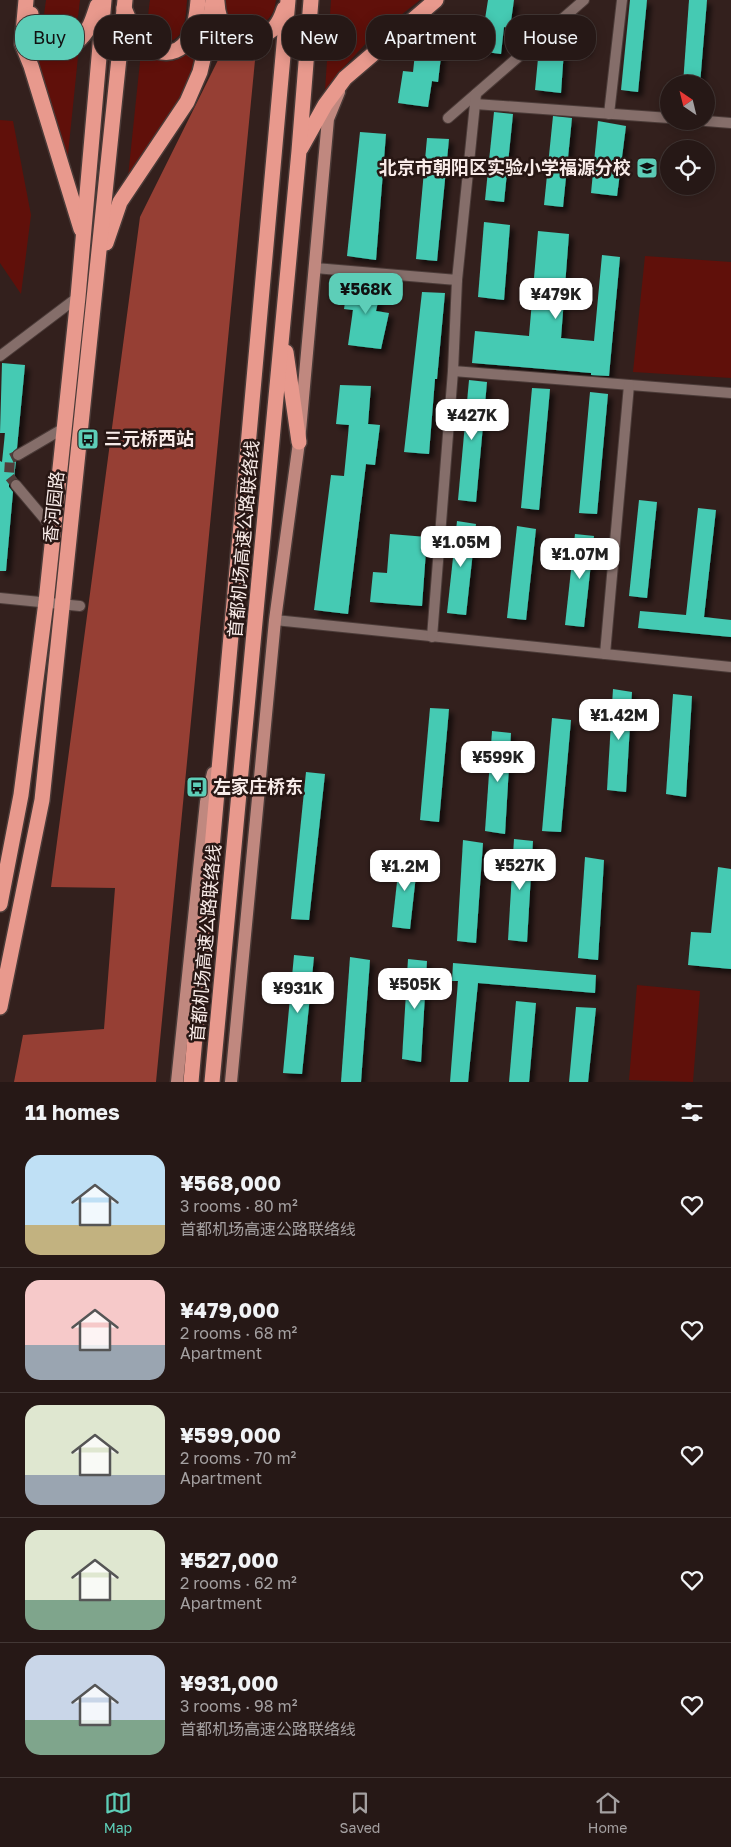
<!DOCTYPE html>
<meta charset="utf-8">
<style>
:root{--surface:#261816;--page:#322523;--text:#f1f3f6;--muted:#a4a0a1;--line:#423735;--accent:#5dceb8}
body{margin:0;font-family:"Golos Text","Noto Sans SC",sans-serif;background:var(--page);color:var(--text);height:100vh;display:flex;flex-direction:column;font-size:19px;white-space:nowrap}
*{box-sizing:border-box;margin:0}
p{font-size:16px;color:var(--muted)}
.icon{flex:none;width:28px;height:28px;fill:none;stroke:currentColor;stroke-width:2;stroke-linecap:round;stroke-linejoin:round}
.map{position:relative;height:1082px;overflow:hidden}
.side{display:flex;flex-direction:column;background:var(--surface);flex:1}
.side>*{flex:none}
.banner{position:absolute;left:15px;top:15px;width:701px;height:45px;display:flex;gap:10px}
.needle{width:32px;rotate:325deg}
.controls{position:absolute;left:660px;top:75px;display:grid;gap:10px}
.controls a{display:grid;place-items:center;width:55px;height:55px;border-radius:50%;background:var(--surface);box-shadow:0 2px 12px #0003,0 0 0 1px var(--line);font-size:25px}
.price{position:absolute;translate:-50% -42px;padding:0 11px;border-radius:10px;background:#fff;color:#222;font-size:16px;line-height:32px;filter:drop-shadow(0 1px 2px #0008)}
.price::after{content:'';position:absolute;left:50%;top:30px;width:15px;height:11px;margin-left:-8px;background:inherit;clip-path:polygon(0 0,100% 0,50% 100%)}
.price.current{background:var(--accent);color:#111}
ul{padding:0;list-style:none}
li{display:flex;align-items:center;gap:15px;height:125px;padding:0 25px}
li+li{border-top:1px solid var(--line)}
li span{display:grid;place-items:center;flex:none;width:140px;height:100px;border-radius:15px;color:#555}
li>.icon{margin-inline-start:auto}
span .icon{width:60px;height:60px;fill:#fffc;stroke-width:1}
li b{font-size:21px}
h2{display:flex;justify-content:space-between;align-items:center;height:60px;padding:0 25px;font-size:21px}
.chip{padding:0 18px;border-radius:20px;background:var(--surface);box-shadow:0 2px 12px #0003,0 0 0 1px var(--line);font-size:18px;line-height:45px}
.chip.current{background:var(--accent);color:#111}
.tab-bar{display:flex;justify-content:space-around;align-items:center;height:70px;border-top:1px solid var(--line);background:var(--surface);font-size:14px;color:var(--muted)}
.tab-bar a{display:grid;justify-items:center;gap:2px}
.tab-bar .current{color:var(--accent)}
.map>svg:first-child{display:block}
.green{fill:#60100a}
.forest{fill:#963f34}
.building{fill:#44cab3;filter:url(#shadow)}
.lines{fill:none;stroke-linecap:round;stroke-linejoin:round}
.minor-tunnel{stroke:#513e3b;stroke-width:10;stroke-dasharray:10 5;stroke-linecap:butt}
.minor-casing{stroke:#4b3b38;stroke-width:12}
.major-casing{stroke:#4b3b38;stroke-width:15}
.highway-casing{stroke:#4b3b38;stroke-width:18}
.minor{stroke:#856e6a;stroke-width:10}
.major{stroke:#c0887f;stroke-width:12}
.highway{stroke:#e8998d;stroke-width:15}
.labels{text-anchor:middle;stroke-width:5;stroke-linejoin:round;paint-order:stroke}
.poi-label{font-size:18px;font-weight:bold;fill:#f8ebe8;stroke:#281714;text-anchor:start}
.street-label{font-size:18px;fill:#f8ebe8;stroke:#281714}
</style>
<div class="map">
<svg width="731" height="1082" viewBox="0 0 731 1082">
<defs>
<filter id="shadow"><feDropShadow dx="4.5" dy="4.5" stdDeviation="2.5" flood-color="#0009"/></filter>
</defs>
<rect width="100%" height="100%" fill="#33201d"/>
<!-- green -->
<g class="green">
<path d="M46,0H80C79,6 79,14 77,20C71,37 52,36 43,22Z"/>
<path d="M150,0H187C186,10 186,26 180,34C177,38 172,41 167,42C143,48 148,13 150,0Z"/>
<path d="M224,0H276C275,4 275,8 273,12C266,28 242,32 231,18C226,13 225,7 224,0Z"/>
<path d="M331,0H420L368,41L343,68L325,91Z"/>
<path d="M202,41L194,70L178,104L128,177L141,52C155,62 172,66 187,54C192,50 196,45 202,41Z"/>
<path d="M33,46L52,50L79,47L67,164L35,65Z"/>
<path d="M0,120L13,121L31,215L21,294L0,263Z"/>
<path d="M645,256L731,262V378L633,372Z"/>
<path d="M637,985L700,991L693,1082L629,1080Z"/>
</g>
<!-- forest -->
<path class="forest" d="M224,48L256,50L156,1082H14L23,1035L104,1029L115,888L51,887L140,217Z"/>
<!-- building -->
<g class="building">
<path d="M488,0H514L510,28L504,27L501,54L471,50L475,17L485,19Z"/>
<path d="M630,0H647L638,92L621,90Z"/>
<path d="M689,0H707L700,84H683Z"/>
<path d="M564,26L587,27L586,51L564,50L561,93L535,90L539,48L541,47H553L556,33Z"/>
<path d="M416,44L442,48L438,82L432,81L428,107L398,103L403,71L413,72Z"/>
<path d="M494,112L513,114L504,202L485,200Z"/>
<path d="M553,116L572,118L563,207L544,205Z"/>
<path d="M598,121L626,126L617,196L591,193Z"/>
<path d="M360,132L386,134L376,260L347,256Z"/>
<path d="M427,138L449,139L437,261L416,259Z"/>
<path d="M484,222L510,225L504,300L478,297Z"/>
<path d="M538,231L569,234L561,338L594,341L602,255L620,257L609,376L591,375V373L472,363L475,331L529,336Z"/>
<path d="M348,281L382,284L376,311L389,313L381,349L348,345L353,310L344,309Z"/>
<path d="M422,292L445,293L437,379H435L429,454L404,452Z"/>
<path d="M2,363L25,365L17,448L11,455L12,459L16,461L14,478L9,483V487L13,492L6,571H0V461L2,462L5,433H0Z"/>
<path d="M469,380L487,382L476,502L458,500Z"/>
<path d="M340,385L371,386L368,424L380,425L375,465L366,464L348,614L314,610L331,475L344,476L349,425L336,424Z"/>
<path d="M532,388L550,389L539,510L521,508Z"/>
<path d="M590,392L608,394L597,514L579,513Z"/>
<path d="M639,500L657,502L647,598L629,596Z"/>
<path d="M698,508L716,510L704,617L731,620V637L638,628L640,611L686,615Z"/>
<path d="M457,521L476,524L466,615L447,613Z"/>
<path d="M517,526L536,529L526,620L507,618Z"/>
<path d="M390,534L427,537L422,606L370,602L373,572L387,573Z"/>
<path d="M575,534L594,536L584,627L565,625Z"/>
<path d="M613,689L632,692L626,792L607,790Z"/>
<path d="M673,694L692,696L686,797L666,794Z"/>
<path d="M430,708L449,709L439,822L420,820Z"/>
<path d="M552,718L571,720L561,832L542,831Z"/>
<path d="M492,731L511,733L505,834L485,831Z"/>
<path d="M306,772L325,774L309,920L291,919Z"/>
<path d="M514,839L533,841L527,942L508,940Z"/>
<path d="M463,840L483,843L476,943L457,941Z"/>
<path d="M400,855L418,857L410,929L392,927Z"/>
<path d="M585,857L604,860L598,960L578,958Z"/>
<path d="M718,867L731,869V969L688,965L691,932L711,933Z"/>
<path d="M294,955L314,957L302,1074L283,1073Z"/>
<path d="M350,957L370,960L361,1082H341Z"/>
<path d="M408,959L427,961L421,1062L402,1059Z"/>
<path d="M453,963L596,975L595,993L478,983L468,1082H450L458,981H452Z"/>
<path d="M516,1001L536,1003L529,1082H509Z"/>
<path d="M576,1007L596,1008L588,1082H569Z"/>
</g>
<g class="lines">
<!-- minor-tunnel -->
<path class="minor-tunnel" d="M16,485L9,476L10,459L18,455"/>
<!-- minor casing -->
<g class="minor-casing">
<g id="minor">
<path d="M475,104L669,118"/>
<path d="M609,114L622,0"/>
<path d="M448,118L584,0"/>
<path d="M706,121L731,123"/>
<path d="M315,268L457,280L476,94"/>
<path d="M0,356L78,297"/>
<path d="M453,371L731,393"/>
<path d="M18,455L64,428"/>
<path d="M16,485L53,529"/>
<path d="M0,598L80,606"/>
<path d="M275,620L731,667"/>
<path d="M432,637L453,371L457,280"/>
<path d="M605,654L629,385"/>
</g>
</g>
<!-- major casing -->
<g class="major-casing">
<g id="major">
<path d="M177,1082L206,802L213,773"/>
<path d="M231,1082L275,620L299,442L328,119L339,92"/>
</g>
</g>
<!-- highway casing -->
<g class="highway-casing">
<g id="highway">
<path d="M26,0L22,44L31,66L81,229"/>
<path d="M217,2C218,26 232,44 258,37C264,35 271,32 275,27C279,22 282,15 284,9"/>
<path d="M124,8C128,17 132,28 137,36C149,53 174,60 187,41C195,30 197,13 198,0"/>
<path d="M31,14C30,19 29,26 31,30C37,49 68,53 81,38C90,29 93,18 97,6"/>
<path d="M301,148L325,105L345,78L436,0"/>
<path d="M106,243L120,202L187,102L200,72L208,38L213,0"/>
<path d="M286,352L299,442"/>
<path d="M0,904L21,795L46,602L78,297L104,0"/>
<path d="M0,1007L42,800L125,0"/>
<path d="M191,1082L288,0"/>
<path d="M212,1082L299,151L311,0"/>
</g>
</g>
<!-- minor -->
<use href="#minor" class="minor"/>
<!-- major -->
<use href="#major" class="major"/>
<!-- highway -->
<use href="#highway" class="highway"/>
</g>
<!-- icons -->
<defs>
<g id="school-square" transform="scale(1.125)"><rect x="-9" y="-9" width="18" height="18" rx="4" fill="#5dceb8" stroke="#281714"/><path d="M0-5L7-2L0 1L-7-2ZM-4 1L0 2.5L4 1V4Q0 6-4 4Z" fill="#111"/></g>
<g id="bus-square" transform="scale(1.125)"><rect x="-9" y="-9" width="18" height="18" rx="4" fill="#5dceb8" stroke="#281714"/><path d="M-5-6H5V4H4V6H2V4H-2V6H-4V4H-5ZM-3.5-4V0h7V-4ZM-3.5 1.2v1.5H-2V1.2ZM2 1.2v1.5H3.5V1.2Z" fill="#111"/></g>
</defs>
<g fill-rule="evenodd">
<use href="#school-square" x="647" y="168"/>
<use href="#bus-square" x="88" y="439"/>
<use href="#bus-square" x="197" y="787"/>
</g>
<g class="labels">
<!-- poi labels -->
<g class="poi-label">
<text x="631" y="174" text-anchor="end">北京市朝阳区实验小学福源分校</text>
<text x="104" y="445">三元桥西站</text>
<text x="213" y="793">左家庄桥东</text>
</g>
<!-- street labels -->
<g class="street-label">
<text transform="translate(54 507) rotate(-84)" y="6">香河园路</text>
<text transform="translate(244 539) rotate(-85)" y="6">首都机场高速公路联络线</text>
<text transform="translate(206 943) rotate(-85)" y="6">首都机场高速公路联络线</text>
</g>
</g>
</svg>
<div class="controls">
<a><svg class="needle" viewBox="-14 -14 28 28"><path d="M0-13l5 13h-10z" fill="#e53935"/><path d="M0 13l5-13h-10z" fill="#a4a0a1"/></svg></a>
<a><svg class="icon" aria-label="locate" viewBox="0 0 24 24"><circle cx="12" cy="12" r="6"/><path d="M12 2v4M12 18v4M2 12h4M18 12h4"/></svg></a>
</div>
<b class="price current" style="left:366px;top:315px">¥568K</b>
<b class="price" style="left:556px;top:320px">¥479K</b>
<b class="price" style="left:472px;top:441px">¥427K</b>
<b class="price" style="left:461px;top:568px">¥1.05M</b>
<b class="price" style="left:580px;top:580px">¥1.07M</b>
<b class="price" style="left:619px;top:741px">¥1.42M</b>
<b class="price" style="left:498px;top:783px">¥599K</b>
<b class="price" style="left:520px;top:891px">¥527K</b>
<b class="price" style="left:405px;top:892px">¥1.2M</b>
<b class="price" style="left:415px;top:1010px">¥505K</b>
<b class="price" style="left:298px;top:1014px">¥931K</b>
<div class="banner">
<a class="chip current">Buy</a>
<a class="chip">Rent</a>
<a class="chip">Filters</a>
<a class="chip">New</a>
<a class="chip">Apartment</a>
<a class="chip">House</a>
</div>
</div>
<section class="side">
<h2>11 homes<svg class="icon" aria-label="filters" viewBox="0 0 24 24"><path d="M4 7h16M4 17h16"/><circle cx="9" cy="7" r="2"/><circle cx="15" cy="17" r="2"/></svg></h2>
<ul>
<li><span style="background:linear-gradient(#bfe0f5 70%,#c2b280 0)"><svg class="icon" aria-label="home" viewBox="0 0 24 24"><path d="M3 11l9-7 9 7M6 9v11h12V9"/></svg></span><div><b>¥568,000</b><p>3 rooms · 80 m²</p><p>首都机场高速公路联络线</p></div><svg class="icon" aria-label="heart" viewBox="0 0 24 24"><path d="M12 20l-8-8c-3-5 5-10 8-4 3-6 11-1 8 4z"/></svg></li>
<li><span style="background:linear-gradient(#f6c9c9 65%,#9aa5b1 0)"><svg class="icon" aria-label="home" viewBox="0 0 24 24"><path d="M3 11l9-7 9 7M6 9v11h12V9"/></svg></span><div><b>¥479,000</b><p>2 rooms · 68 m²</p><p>Apartment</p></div><svg class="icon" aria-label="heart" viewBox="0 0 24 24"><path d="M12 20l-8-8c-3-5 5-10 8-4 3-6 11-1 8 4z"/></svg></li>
<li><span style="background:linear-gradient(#dfe7d0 70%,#9aa5b1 0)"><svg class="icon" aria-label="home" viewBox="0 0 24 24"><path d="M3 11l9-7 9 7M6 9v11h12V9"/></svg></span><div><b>¥599,000</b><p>2 rooms · 70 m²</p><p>Apartment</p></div><svg class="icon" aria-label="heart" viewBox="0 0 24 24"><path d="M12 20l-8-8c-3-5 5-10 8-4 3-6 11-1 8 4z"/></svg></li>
<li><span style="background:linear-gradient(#dfe7d0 70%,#7fa58c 0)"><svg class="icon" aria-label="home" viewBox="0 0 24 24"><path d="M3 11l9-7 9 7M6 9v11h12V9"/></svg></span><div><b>¥527,000</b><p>2 rooms · 62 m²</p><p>Apartment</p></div><svg class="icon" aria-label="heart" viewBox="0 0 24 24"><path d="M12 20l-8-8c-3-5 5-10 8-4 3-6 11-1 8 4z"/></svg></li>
<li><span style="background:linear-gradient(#c9d6e8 65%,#7fa58c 0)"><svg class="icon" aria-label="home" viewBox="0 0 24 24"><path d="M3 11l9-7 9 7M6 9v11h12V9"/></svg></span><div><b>¥931,000</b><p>3 rooms · 98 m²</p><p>首都机场高速公路联络线</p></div><svg class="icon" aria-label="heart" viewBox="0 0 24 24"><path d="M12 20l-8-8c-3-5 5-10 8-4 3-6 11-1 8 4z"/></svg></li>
</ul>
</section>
<nav class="tab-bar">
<a class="current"><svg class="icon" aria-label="map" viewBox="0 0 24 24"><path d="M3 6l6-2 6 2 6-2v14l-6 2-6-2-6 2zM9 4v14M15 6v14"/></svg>Map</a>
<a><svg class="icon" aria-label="saved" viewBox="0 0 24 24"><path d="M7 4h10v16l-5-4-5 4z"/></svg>Saved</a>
<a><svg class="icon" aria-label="home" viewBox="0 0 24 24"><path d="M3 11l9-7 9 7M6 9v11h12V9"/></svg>Home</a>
</nav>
